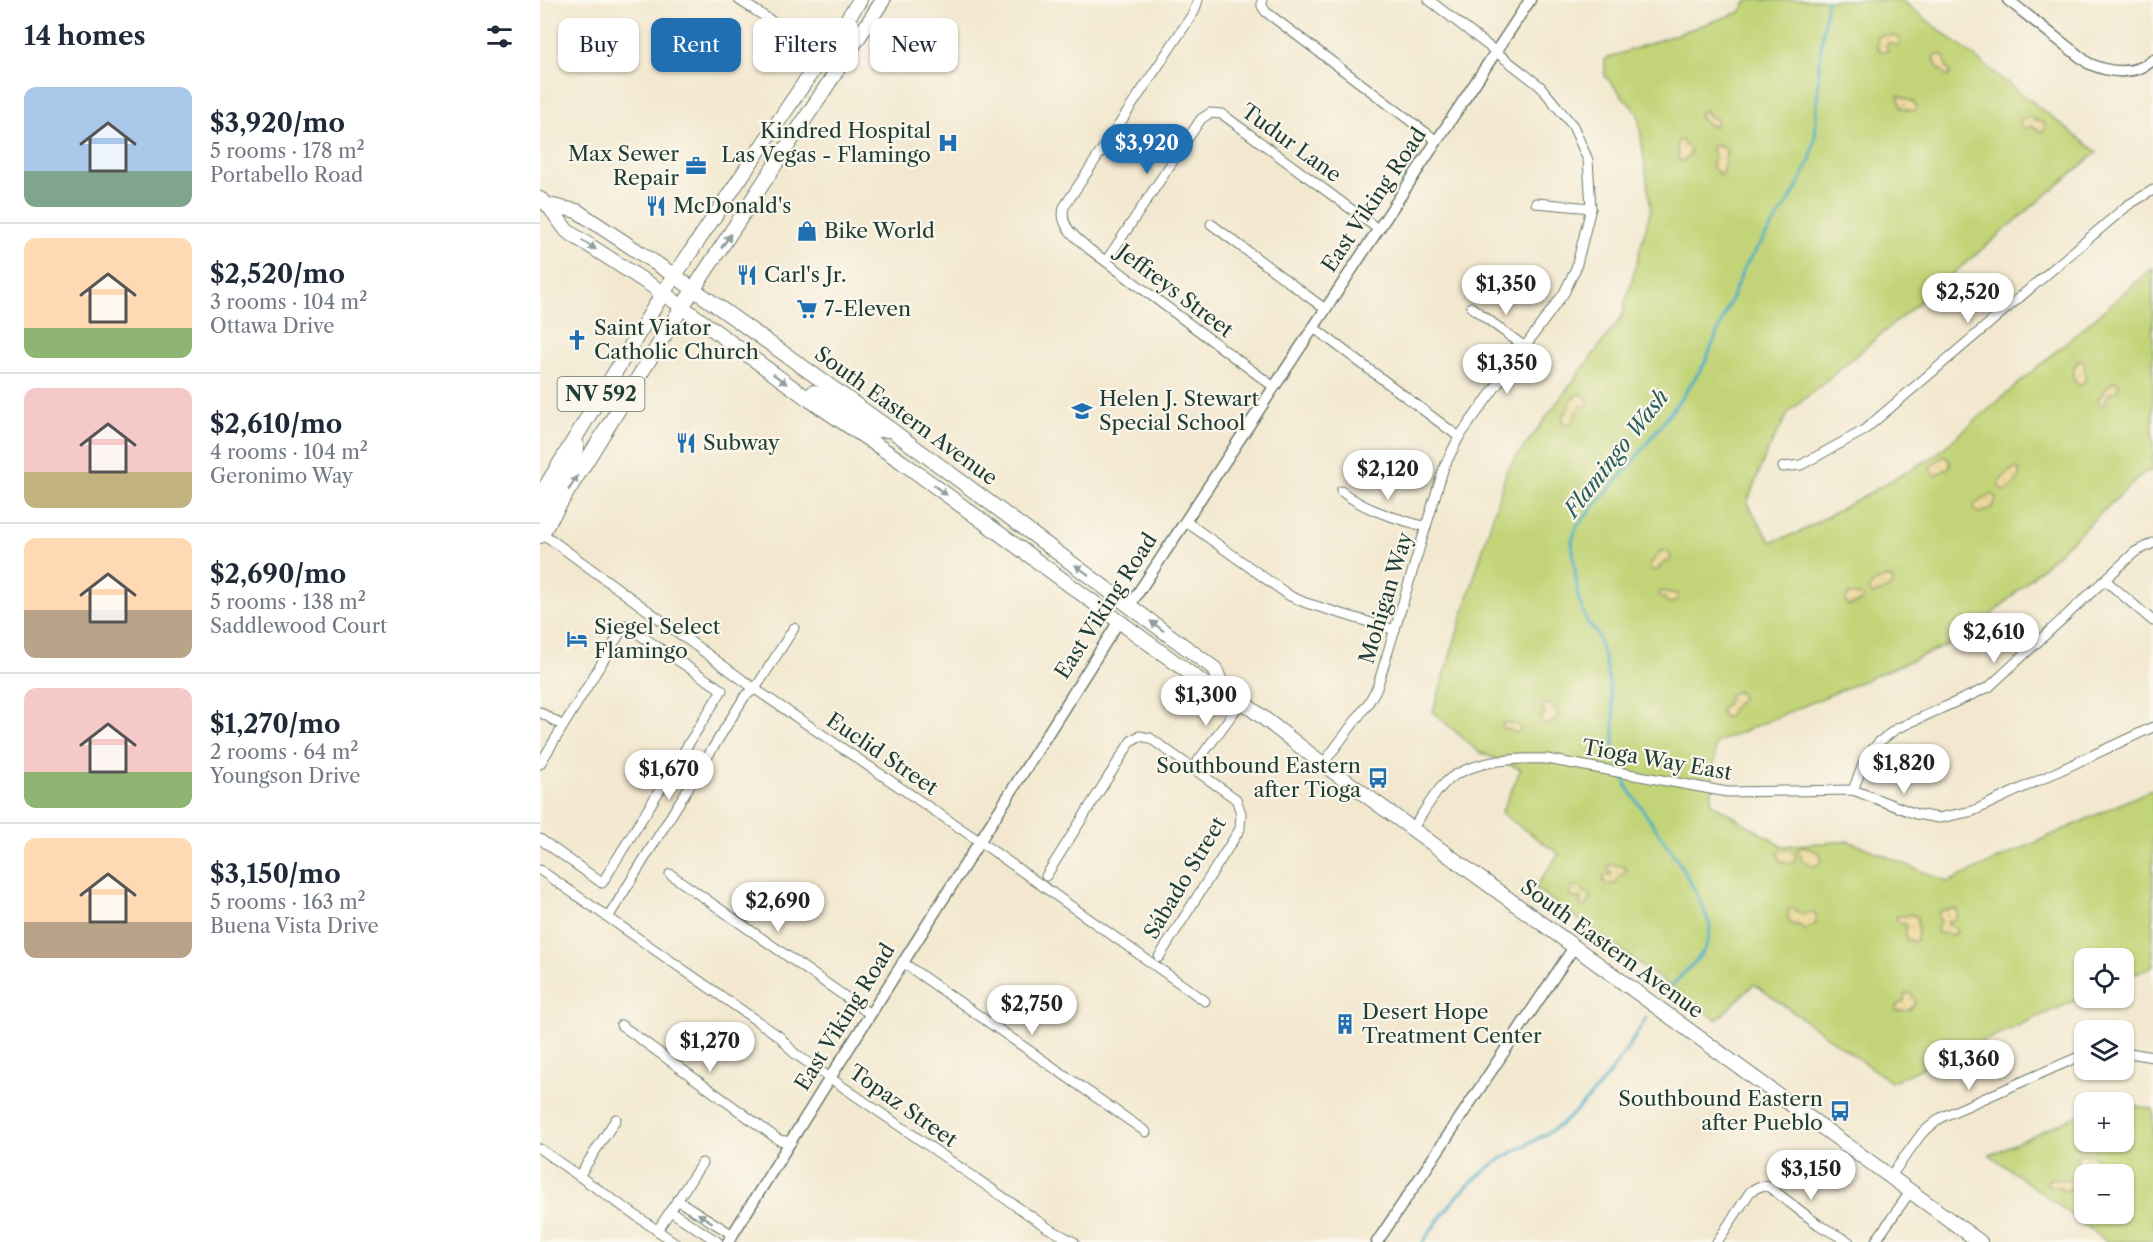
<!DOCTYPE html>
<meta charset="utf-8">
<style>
:root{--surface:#fff;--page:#f6f6f7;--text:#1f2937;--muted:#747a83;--line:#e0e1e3;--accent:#1f6fb2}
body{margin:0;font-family:"Libre Caslon Text",serif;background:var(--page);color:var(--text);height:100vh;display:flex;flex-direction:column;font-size:22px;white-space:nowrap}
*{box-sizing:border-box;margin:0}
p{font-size:20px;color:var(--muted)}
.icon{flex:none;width:33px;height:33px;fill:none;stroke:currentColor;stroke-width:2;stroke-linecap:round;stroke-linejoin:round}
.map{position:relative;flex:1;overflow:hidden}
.drawer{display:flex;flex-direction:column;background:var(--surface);width:540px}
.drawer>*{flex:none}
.hud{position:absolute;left:18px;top:18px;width:570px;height:54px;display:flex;gap:12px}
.controls{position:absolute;left:1534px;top:948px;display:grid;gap:12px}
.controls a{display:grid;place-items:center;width:60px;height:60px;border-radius:12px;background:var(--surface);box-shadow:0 2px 4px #0004;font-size:30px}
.price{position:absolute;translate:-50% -51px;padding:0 14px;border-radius:21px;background:#fff;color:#222;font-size:20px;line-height:39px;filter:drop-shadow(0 2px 3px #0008)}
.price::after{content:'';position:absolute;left:50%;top:36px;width:18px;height:14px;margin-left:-9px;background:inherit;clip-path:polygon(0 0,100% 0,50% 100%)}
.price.selected{background:var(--accent);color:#fff}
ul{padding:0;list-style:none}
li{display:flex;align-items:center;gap:18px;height:150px;padding:0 24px}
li+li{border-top:2px solid var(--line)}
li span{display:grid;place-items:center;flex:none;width:168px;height:120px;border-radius:12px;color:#555}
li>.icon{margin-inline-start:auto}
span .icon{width:72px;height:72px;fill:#fffc;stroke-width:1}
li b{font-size:26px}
h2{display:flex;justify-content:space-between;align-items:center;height:72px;padding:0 24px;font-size:26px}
.tag{padding:0 21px;border-radius:12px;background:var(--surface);box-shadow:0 2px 4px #0004;font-size:21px;line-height:54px}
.tag.selected{background:var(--accent);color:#fff}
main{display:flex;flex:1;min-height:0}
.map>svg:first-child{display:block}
.green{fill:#c2d477;stroke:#708856;stroke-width:1.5;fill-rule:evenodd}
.sand{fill:url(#sand-dots);stroke:#868c69;stroke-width:1.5}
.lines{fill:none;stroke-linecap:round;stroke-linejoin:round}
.stream{stroke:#45acc4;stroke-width:3}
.minor-casing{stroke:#69796a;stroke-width:11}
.tertiary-casing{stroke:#69796a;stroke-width:13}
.primary-casing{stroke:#69796a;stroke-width:16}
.minor{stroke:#fff;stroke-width:9}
.tertiary{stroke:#fff;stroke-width:10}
.primary{stroke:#fff;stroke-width:14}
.oneway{fill:#8f9e9a}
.labels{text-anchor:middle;stroke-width:4.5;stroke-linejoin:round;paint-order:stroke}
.shield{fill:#fbf7ec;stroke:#61756b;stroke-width:1.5}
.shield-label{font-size:20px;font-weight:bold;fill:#1f3d34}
.poi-label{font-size:21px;fill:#1f3d34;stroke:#fbf7ec;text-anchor:start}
.street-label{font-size:21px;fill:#1f3d34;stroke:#fbf7ec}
.water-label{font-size:22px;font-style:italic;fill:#2a5e5f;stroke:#fbf7ec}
</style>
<main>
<section class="drawer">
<h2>14 homes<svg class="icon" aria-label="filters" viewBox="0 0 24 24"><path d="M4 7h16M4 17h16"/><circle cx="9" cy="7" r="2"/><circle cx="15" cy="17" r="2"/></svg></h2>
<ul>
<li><span style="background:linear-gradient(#a9c7e8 70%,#7fa58c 0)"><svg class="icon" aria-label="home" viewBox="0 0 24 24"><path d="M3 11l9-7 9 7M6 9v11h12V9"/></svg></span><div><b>$3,920/mo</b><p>5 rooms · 178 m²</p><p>Portabello Road</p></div></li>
<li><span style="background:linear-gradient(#ffd9b3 75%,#8fb573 0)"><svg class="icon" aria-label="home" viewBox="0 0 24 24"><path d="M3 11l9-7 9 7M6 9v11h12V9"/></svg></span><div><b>$2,520/mo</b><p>3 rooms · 104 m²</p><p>Ottawa Drive</p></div></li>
<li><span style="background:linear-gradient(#f6c9c9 70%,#c2b280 0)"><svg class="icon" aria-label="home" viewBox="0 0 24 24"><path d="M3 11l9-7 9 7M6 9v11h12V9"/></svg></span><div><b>$2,610/mo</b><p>4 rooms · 104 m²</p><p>Geronimo Way</p></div></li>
<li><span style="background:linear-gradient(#ffd9b3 60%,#b9a48a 0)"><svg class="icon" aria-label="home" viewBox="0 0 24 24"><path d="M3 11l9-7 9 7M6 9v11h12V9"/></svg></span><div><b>$2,690/mo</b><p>5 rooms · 138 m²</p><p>Saddlewood Court</p></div></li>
<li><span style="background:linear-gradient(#f6c9c9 70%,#8fb573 0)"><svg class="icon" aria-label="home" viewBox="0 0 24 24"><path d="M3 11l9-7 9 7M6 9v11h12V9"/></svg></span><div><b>$1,270/mo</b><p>2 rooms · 64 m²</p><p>Youngson Drive</p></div></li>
<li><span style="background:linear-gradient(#ffd9b3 70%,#b9a48a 0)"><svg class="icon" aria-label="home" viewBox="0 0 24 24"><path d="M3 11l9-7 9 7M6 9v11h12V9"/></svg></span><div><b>$3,150/mo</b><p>5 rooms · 163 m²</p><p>Buena Vista Drive</p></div></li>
</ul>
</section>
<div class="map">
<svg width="1613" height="1242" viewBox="0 0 1613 1242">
<defs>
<pattern id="sand-dots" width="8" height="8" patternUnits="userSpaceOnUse" patternTransform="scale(1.5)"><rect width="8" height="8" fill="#eeda9e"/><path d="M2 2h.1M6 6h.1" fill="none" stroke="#ccbc89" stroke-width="1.8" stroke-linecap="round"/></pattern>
</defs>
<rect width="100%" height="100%" fill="#fbf7ec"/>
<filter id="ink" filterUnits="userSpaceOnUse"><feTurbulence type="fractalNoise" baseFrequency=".0167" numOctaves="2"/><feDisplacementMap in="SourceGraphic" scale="12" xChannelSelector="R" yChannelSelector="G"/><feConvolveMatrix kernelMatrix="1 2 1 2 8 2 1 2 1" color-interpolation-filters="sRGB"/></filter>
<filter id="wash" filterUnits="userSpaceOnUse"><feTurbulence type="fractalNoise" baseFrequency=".008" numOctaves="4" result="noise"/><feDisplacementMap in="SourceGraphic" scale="24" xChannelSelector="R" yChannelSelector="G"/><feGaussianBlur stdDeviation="1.35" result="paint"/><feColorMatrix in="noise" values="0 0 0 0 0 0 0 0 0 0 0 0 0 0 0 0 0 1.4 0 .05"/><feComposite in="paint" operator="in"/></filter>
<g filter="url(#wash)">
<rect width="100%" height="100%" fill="#f3e8cf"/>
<!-- green -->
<g class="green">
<path d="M1208,0H1361L1557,152L1249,412L1227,452L1207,503L1231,542L1258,533L1393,457L1613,268V471H1606L1429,636L1176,743L1171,803L1242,846L1309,841L1408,882L1613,789V966L1584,978V958H1545V996L1351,1082L1214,984L1177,1020L995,888L1019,854L961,813L981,769L939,752L893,712L967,470L1082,316L1111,209L1098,114L1065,76V59L1200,12Z"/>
<path d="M1584,1104L1613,1109V1242H1568L1450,1155L1545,1112V1142H1584ZM1545,1174H1584V1214H1545Z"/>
</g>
<!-- sand -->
<g class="sand">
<path d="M1342,35L1356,36L1360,40V43L1357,45L1348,43L1346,45L1348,51H1340L1337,47L1338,37Z"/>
<path d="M1401,54L1405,58L1406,67L1411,73L1408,77L1398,68L1393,57Z"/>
<path d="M1358,95L1373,102L1376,107L1374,111L1361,108Z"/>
<path d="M1165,110L1170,117L1177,119L1176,126L1169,125L1159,117V114Z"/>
<path d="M1488,117L1504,123L1505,128L1504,131H1500L1492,126L1487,128L1482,127L1480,124L1482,119Z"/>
<path d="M1141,140L1151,151L1150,155L1143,161H1139C1138,156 1136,146 1138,141Z"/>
<path d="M1177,145L1187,150L1182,175H1179L1171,165L1175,157L1172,149L1173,146Z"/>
<path d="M1538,361H1544C1546,367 1543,372 1546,378L1542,385H1538C1530,378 1533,369 1538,361Z"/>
<path d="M1576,381L1579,384V389L1568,395L1564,405H1560L1558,401C1561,394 1568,384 1576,381Z"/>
<path d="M1039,393L1049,399V405L1042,406L1035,414L1034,420L1028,425L1023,423V415L1027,412C1030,403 1031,397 1039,393Z"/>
<path d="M1403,457H1406L1410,461V466L1395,476L1390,470L1391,466Z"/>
<path d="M1476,468L1479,470C1482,478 1471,490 1463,491L1458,485C1462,477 1468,471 1476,468Z"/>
<path d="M1451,495L1455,496L1456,500L1451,509L1439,513L1433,509L1435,504Z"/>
<path d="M1122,550L1130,554L1131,558L1128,562H1123L1118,570L1114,571L1110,568V564Z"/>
<path d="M1348,577L1352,579L1353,583C1349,589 1339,593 1332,595L1329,592V588L1339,580Z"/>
<path d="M1121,591L1138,594V598L1135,602L1129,603L1119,595Z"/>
<path d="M1308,595H1320L1323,597V600L1309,606L1305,601Z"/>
<path d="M1197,691L1201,694L1202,699L1192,709L1188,717H1184L1180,711L1183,706L1187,704L1189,695Z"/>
<path d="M1004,703L1011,705L1018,714V718L1007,725L1002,724L1000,720L1002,716L1006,713L1002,709Z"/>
<path d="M966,722L980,726V731L977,733L963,728L962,724Z"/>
<path d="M1263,846L1280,853L1282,860L1279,864L1273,866L1263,862L1258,852L1259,848Z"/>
<path d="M1250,849L1255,853V861L1252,863L1240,861L1237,852Z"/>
<path d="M1071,864L1085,867L1087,870L1080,876L1075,884H1067L1064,882V877L1072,874L1068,870V866Z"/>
<path d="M1032,887H1037L1050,896L1048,905L1044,907L1040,906L1041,898H1032L1030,895Z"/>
<path d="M1253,908L1261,915L1273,912L1276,915V924L1264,930L1259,925H1253C1247,921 1246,916 1249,909Z"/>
<path d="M1413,909L1417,910L1418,913L1415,920L1407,921L1408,924L1416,928L1417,933L1410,936L1405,932L1402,934L1398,933L1397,929L1400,921L1398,914L1400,911Z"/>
<path d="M1370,914L1377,917C1378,925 1378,933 1377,940L1373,942L1366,939V925L1358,922L1356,919L1358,916H1367Z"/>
<path d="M1370,993L1375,999V1004L1369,1010L1356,1011L1357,1005L1364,1001L1365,994Z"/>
<path d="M1539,1154C1544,1154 1552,1155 1556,1157L1557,1160L1554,1165L1545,1169L1541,1166L1536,1158Z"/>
<path d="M1511,1178L1532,1181V1188L1524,1191L1519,1187L1508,1186L1507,1183Z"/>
</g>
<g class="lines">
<!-- stream -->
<g class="stream">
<path d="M1131,986L1155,962L1165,949L1169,937L1170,925L1158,896L1137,859L1087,787L1074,750V713L1066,666L1057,634L1047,622L1038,597L1032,541L1037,526L1092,463L1143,396L1165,363L1204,268L1251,198L1262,178L1270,160L1275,139L1279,65L1287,0"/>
<path d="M883,1242C906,1208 926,1182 961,1159C981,1146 1006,1137 1025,1121C1058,1093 1085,1055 1107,1017"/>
</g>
</g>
</g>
<g filter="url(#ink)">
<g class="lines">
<!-- minor casing -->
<g class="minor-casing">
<g id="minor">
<path d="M199,0L283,54"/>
<path d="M658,0L654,12L524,207C519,227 536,237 549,249L734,387"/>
<path d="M722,0V6L726,12L897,141"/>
<path d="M996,203L1051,208"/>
<path d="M671,224L785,309"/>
<path d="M566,261L661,119L670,113L682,114L838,229"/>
<path d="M931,307L985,347"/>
<path d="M773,327L919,437"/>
<path d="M1243,467L1261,465L1323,431L1588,205L1613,190"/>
<path d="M801,491C826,511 856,518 886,527"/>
<path d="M645,521L750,596L766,603L855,630"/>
<path d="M2,533L215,689L439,841L665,1001"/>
<path d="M1565,580L1613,621"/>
<path d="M0,712L23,726"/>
<path d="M0,764L85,625L182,690L62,883L0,839"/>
<path d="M783,764L827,705L837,688L904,467L919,437L1024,293L1036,268L1051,208L1048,160L1033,126L1000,86L889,0"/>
<path d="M652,769L702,701"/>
<path d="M1313,790L1326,757L1339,742L1356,729L1449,687L1595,552L1613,543"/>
<path d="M872,829C883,814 897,787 912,777C938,760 977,758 1007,759L1187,792L1313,790L1376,814L1399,818L1433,811L1613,727"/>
<path d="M0,870L240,1037L254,1053L290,1078L508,1228L534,1242"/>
<path d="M130,874L330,1014"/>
<path d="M506,876L591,741L599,736L610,738L696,799L701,813L700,829L619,957"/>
<path d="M69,916L205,696L215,689L254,628"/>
<path d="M362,962L606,1132"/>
<path d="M81,1025L239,1140L251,1142"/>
<path d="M1584,1052L1613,1057"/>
<path d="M0,1149L134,1242"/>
<path d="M39,1176L76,1119"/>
<path d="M1350,1177L1382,1133L1402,1117L1545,1054"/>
<path d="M137,1200L193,1235"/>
<path d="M130,1211L178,1242"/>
<path d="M117,1231L162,1163"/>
<path d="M1177,1242L1210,1192C1217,1187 1221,1185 1229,1187L1279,1225L1309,1242"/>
<path d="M1335,1242L1370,1192"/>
</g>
</g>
<!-- tertiary casing -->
<g class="tertiary-casing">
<g id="tertiary">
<path d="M1468,0L1548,63C1569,73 1594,76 1613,60"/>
<path d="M590,605L990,0"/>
<path d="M188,1242L290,1078L579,621"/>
<path d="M837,1242L1034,947"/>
</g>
</g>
<!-- primary casing -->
<g class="primary-casing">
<g id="primary">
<path d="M0,199L8,205L37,211L135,276L350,429L675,669L682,686L783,764L1440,1242"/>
<path d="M8,205L27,231L123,293L267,398L362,462L666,685L682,686"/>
<path d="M267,398L274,392L311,409"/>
<path d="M296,412C313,416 329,433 347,430"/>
<path d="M0,496L123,293L320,0"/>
<path d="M0,524L2,512L35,456L37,448L35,439"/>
<path d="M0,536L142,307L343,0"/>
</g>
</g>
<!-- minor -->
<use href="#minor" class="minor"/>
<!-- tertiary -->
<use href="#tertiary" class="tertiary"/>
<!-- primary -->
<use href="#primary" class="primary"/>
</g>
<!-- one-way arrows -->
<defs><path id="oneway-solid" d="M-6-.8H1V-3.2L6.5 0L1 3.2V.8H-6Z" transform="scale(1.5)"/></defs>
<g class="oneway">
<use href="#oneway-solid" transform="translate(186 241) rotate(-56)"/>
<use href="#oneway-solid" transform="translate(49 245) rotate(33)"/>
<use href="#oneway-solid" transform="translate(240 379) rotate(36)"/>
<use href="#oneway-solid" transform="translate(33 483) rotate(-58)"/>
<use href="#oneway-solid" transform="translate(400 490) rotate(36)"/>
<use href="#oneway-solid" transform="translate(542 570) rotate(-144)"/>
<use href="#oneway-solid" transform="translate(617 626) rotate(-143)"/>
<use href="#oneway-solid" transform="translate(165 1218) rotate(-148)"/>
</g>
</g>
<!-- icons -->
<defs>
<g id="hospital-bare" transform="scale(1.62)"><path d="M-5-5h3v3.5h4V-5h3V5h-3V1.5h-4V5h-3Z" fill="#1f6fb2" stroke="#fbf7ec" stroke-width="2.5" paint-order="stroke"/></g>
<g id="office-bare" transform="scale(1.62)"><path d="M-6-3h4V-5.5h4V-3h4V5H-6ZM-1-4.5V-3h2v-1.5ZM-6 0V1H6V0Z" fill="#1f6fb2" stroke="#fbf7ec" stroke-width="2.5" paint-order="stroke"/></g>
<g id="restaurant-bare" transform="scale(1.62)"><path d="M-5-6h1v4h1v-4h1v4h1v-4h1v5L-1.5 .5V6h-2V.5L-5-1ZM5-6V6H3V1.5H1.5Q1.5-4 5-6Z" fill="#1f6fb2" stroke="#fbf7ec" stroke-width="2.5" paint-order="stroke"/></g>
<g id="shop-bare" transform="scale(1.62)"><path d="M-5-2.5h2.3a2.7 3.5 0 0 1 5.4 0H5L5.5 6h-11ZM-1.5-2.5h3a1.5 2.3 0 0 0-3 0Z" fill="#1f6fb2" stroke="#fbf7ec" stroke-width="2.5" paint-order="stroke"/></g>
<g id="supermarket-bare" transform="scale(1.62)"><path d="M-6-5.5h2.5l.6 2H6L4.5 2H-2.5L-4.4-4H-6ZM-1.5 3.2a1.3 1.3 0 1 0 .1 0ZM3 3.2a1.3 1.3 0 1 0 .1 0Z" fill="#1f6fb2" stroke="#fbf7ec" stroke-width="2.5" paint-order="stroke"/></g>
<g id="church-bare" transform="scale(1.62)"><path d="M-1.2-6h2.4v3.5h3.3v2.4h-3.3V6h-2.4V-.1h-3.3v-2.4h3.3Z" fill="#1f6fb2" stroke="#fbf7ec" stroke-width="2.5" paint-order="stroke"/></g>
<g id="school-bare" transform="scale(1.62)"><path d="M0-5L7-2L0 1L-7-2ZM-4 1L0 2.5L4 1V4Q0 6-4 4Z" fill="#1f6fb2" stroke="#fbf7ec" stroke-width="2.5" paint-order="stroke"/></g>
<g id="hotel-bare" transform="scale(1.62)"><path d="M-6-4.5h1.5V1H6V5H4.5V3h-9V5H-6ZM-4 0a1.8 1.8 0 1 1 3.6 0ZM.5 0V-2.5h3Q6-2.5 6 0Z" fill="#1f6fb2" stroke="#fbf7ec" stroke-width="2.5" paint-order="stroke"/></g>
<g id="bus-bare" transform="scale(1.62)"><path d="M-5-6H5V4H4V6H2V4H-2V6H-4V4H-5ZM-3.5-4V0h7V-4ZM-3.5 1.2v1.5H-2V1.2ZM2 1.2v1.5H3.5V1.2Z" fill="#1f6fb2" stroke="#fbf7ec" stroke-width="2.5" paint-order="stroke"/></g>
<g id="building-bare" transform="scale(1.62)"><path d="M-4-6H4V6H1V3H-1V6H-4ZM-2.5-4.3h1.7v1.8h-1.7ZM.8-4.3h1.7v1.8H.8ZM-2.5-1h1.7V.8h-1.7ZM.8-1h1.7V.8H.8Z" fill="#1f6fb2" stroke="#fbf7ec" stroke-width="2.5" paint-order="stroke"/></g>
</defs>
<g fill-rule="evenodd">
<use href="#hospital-bare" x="408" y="143"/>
<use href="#office-bare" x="156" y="166"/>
<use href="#restaurant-bare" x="116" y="206"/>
<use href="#shop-bare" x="267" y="231"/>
<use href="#restaurant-bare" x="207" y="275"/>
<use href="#supermarket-bare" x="267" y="309"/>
<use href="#church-bare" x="37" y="340"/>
<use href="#school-bare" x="542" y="411"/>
<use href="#restaurant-bare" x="146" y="443"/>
<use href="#hotel-bare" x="37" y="639"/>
<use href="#bus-bare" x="838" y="778"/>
<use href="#building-bare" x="805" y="1024"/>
<use href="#bus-bare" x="1300" y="1111"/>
</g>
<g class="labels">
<!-- shield labels -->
<rect class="shield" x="17.5" y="377" width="87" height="34" rx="4.5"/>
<g class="shield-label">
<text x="61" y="401">NV 592</text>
</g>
<!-- poi labels -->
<g class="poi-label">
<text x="391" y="138" text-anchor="end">Kindred Hospital<tspan x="391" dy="24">Las Vegas - Flamingo</tspan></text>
<text x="139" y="161" text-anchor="end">Max Sewer<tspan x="139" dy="24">Repair</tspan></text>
<text x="133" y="213">McDonald's</text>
<text x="284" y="238">Bike World</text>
<text x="224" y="282">Carl's Jr.</text>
<text x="284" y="316">7-Eleven</text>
<text x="54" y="335">Saint Viator<tspan x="54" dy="24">Catholic Church</tspan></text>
<text x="559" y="406">Helen J. Stewart<tspan x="559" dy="24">Special School</tspan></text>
<text x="163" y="450">Subway</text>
<text x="54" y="634">Siegel Select<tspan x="54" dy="24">Flamingo</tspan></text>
<text x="821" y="773" text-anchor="end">Southbound Eastern<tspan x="821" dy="24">after Tioga</tspan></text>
<text x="822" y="1019">Desert Hope<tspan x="822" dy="24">Treatment Center</tspan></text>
<text x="1283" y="1106" text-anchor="end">Southbound Eastern<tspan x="1283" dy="24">after Pueblo</tspan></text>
</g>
<!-- street labels -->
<g class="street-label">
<text transform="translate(751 143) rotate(36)" y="7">Tudur Lane</text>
<text transform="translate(834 200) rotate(-56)" y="7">East Viking Road</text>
<text transform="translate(635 291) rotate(37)" y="7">Jeffreys Street</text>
<text transform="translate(366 416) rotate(36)" y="7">South Eastern Avenue</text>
<text transform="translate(846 598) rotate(-73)" y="7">Mohigan Way</text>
<text transform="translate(566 606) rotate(-57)" y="7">East Viking Road</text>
<text transform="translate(342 754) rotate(34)" y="7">Euclid Street</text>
<text transform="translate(1117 760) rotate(10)" y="7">Tioga Way East</text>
<text transform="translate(645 878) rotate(-59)" y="7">Sábado Street</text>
<text transform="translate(1072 949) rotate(36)" y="7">South Eastern Avenue</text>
<text transform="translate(305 1017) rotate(-58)" y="7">East Viking Road</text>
<text transform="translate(363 1106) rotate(35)" y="7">Topaz Street</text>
</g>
<!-- water labels -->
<g class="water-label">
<text transform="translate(1076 453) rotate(-52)" y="8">Flamingo Wash</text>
</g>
</g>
</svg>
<div class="controls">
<a><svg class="icon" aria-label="locate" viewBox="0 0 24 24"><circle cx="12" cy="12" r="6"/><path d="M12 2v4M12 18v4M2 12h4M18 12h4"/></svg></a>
<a><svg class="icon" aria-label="layers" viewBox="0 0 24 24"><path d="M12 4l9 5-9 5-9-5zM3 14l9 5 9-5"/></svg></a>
<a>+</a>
<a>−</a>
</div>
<b class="price selected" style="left:607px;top:175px">$3,920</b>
<b class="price" style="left:966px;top:316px">$1,350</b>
<b class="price" style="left:1428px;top:324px">$2,520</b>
<b class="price" style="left:967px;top:395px">$1,350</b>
<b class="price" style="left:848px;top:501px">$2,120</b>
<b class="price" style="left:1454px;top:664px">$2,610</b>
<b class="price" style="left:666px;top:727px">$1,300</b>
<b class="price" style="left:1364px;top:795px">$1,820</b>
<b class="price" style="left:129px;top:801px">$1,670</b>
<b class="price" style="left:238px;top:933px">$2,690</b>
<b class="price" style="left:492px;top:1036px">$2,750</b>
<b class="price" style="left:170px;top:1073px">$1,270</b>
<b class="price" style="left:1429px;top:1091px">$1,360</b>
<b class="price" style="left:1271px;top:1201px">$3,150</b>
<div class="hud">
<a class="tag">Buy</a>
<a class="tag selected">Rent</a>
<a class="tag">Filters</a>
<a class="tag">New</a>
</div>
</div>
</main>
